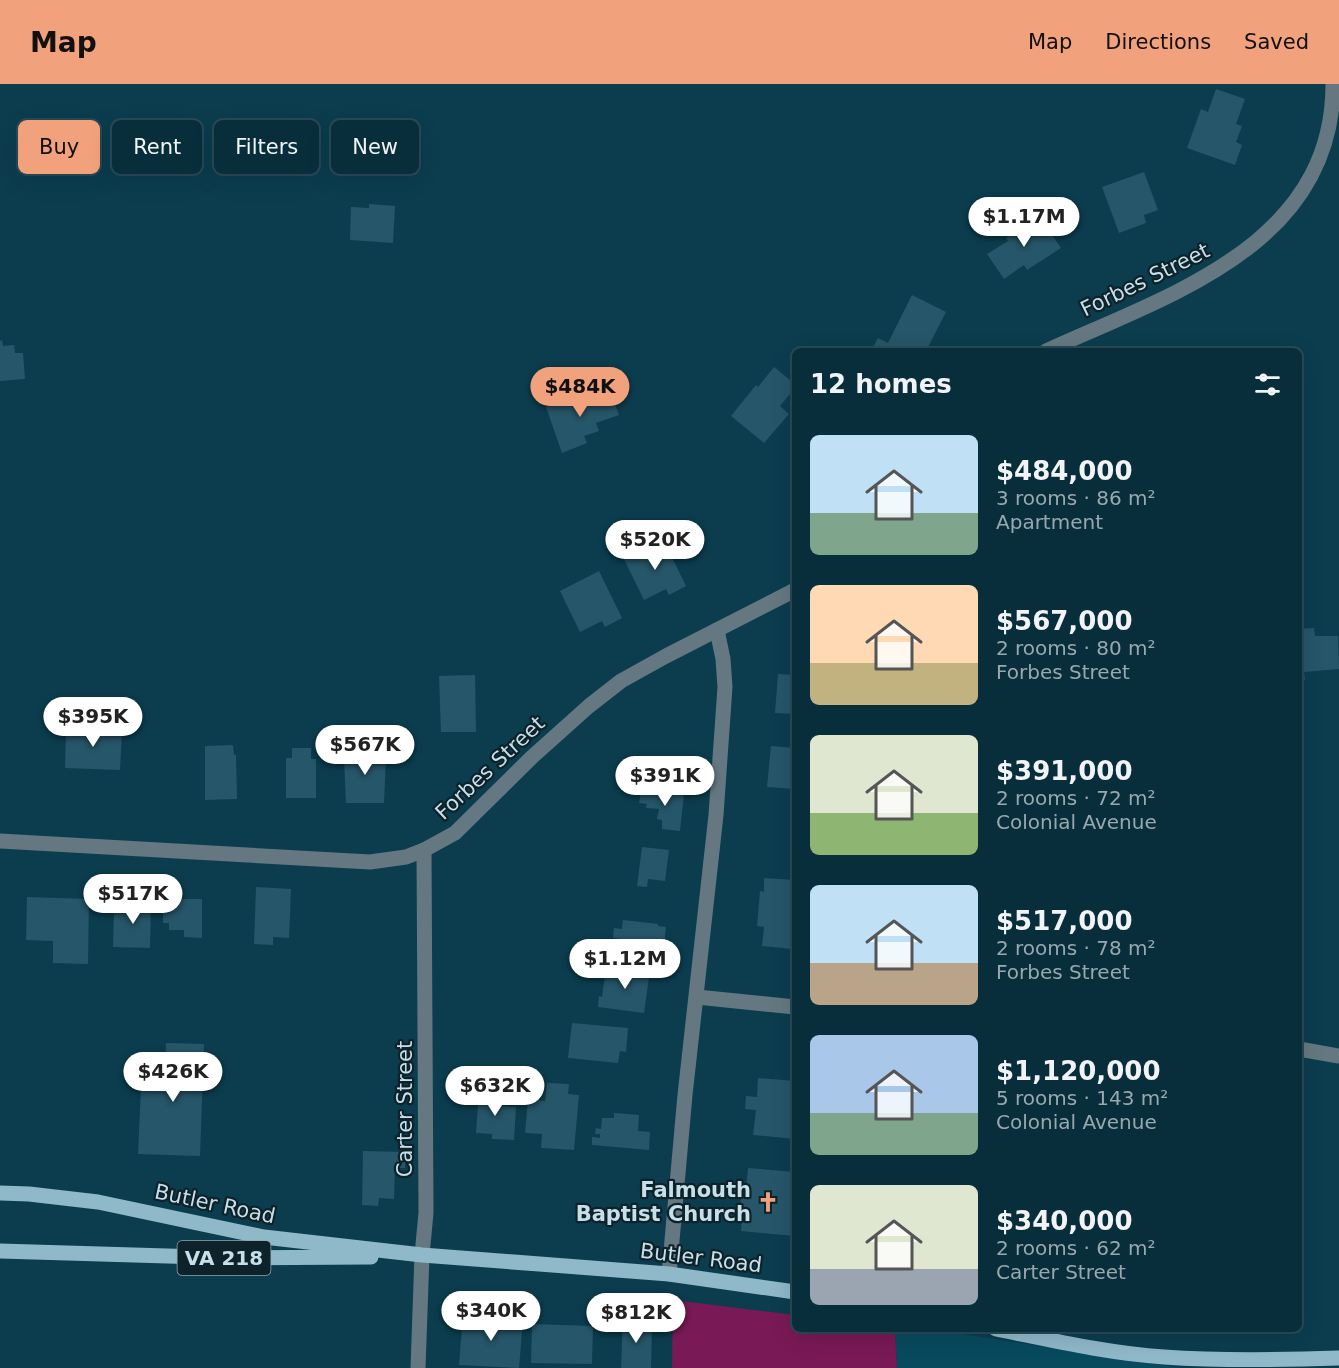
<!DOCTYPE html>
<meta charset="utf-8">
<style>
:root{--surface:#082e3b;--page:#163a46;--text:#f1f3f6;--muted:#98a8af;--line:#294a55;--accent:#f1a17b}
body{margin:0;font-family:"DejaVu Sans",sans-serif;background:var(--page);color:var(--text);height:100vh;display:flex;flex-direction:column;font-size:22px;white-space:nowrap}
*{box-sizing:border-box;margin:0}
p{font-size:20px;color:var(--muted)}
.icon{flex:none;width:33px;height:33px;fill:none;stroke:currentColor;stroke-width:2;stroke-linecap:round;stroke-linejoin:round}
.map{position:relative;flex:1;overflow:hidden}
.panel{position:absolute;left:792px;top:264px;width:510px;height:984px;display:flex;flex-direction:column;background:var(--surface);border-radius:9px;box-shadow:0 6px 24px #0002,0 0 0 2px var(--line)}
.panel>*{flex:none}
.hud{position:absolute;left:18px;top:36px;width:570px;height:54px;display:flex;gap:12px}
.price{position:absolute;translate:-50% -51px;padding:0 14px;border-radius:21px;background:#fff;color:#222;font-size:20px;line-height:39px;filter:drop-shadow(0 2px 3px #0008)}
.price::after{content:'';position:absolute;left:50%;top:36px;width:18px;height:14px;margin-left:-9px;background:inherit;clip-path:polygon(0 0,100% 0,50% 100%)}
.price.on{background:var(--accent);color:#111}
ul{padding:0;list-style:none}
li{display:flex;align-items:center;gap:18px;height:150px;padding:0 18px}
li span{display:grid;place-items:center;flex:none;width:168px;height:120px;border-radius:9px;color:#555}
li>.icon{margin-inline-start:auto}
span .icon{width:72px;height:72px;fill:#fffc;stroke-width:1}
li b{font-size:26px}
h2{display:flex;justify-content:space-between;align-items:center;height:72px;padding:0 18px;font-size:26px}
.tag{padding:0 21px;border-radius:9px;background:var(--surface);box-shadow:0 6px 24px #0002,0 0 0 2px var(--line);font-size:21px;line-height:54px}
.tag.on{background:var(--accent);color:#111}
header{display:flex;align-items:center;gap:36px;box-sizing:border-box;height:84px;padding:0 30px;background:var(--accent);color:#111}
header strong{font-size:28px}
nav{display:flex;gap:33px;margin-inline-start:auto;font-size:21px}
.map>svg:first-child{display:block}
.built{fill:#084a5e}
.green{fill:#791956}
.building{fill:#265669}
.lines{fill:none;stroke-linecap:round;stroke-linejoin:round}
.minor{stroke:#657881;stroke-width:15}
.major{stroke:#8fb8c9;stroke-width:15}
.labels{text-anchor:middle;stroke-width:4.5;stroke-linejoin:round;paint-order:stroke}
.shield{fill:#0e222a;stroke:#90a6b0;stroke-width:1.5}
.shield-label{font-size:20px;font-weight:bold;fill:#c7dfe9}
.street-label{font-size:21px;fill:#c7dfe9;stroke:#0e222a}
.poi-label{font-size:21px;font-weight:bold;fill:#c7dfe9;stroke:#0e222a;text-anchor:end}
</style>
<header>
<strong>Map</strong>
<nav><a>Map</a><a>Directions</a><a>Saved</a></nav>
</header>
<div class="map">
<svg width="1339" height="1284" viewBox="0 0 1339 1284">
<rect width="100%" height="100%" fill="#0b3d4f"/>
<!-- built -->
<path class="built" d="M897,1245H930L1181,1284H897L895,1249Z"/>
<!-- green -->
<path class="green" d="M673,1216L795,1231V1245H874L895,1249L897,1284H672Z"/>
<!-- building -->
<g class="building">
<path d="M1216,5L1245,15L1236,40L1242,42L1236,58L1242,61L1235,81L1187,64L1201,25L1208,28Z"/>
<path d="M1144,88L1158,126L1144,131L1146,139L1119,149L1102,103Z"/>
<path d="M369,120L395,122L393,159L350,156L351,123L369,124Z"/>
<path d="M1039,132L1061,164L1027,186L1024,181L1004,195L987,170L1008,157L1006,154Z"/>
<path d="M912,211L946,228L926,267H871L878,254L888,259Z"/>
<path d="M2,256L3,262L14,261L15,269H23L25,295L0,297V257Z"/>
<path d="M774,283L795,300V304L780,322L789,330L764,359L731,332L756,301L758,303Z"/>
<path d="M610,306L619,331L596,339L599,347L584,352L587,359L562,369L546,323L585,309L587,315Z"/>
<path d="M663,455L686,502L669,511L666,505L644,516L624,475Z"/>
<path d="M599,487L622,534L605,543L602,537L580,548L560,507Z"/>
<path d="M1314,544L1315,552H1338L1339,585L1304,588L1305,596H1299V545Z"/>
<path d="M778,590L795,591V630L775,629Z"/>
<path d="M475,591L476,648H441L439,592Z"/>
<path d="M79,640H96V646L122,647L120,686L65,684L66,645L79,646Z"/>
<path d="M361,657H375V674H386L384,719H346L344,674H356V664L361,665Z"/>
<path d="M233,661L234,671H236L237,715L205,716V662Z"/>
<path d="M771,662L795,664V705L767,703Z"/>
<path d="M292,664H311V675H316V714H286V674H292Z"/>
<path d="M641,706L684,710L680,747L662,745V736L657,735L659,725L646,724L647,720L639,719Z"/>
<path d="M642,763L669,766L665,797L648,795L647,803L637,802Z"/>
<path d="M764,794L795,796L793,865L762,862L764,843L757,842L760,807L764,808Z"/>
<path d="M256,803L291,805L289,854L273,853V861L254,860Z"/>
<path d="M27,813L89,815L88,880L53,879V857L26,856Z"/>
<path d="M128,813L148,814V821H151L150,864L113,863L114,827H124V820L128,821Z"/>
<path d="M169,815H202V854L184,853V846H169V839H163V822L169,823Z"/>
<path d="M623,836L658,840V842L666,843L663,869L656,868L655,872L620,868L621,855L613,854L614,844L622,845Z"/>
<path d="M613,881L650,886L644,929L598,923L599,912L602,913L605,891L612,892Z"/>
<path d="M572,939L628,944L626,968L620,967L618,979L568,974Z"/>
<path d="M166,959L204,960L200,1072L138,1070L142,981L165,982Z"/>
<path d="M758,994L795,997V1055L753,1051L756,1026L745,1025L746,1012L757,1013Z"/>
<path d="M547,999L569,1000L568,1010L579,1011L574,1066L541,1064L542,1050L525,1049L528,1015L545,1017Z"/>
<path d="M479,1007L503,1009L502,1022L516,1023L514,1056L492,1055V1050L476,1049Z"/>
<path d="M614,1029L639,1031L638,1047L650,1048L649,1066L592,1061V1053L600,1054V1050H595L596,1044L601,1045L602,1034H614Z"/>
<path d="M363,1067L405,1068V1084H395L394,1115L379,1114L378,1122L362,1121Z"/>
<path d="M748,1084L795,1088V1152L741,1147L742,1131L739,1130L742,1106H746Z"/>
<path d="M463,1231L523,1236L519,1284L459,1281Z"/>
<path d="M623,1234H644V1243H652L651,1284H621Z"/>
<path d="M532,1240L593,1242L592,1280L531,1279Z"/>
</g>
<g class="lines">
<!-- minor -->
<g class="minor">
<path d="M1046,267C1168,211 1333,162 1333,0"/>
<path d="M0,757L370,778L406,773L424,766L455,749L532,673L589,622L621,597L666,572L795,506"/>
<path d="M697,913L795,923"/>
<path d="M1299,965L1339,972"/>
<path d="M669,1190L685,1011L716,731L725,603L723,575L717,546"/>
<path d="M418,1284L422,1171L426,1129L424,766"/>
</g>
<!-- major -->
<g class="major">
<path d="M0,1109L29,1110L98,1118L264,1153L299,1157L422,1171L669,1190L795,1208"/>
<path d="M0,1167L234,1174L371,1173"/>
<path d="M996,1245C1051,1256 1107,1269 1164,1273C1222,1277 1281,1276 1339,1274"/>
</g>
</g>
<!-- icons -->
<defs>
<g id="church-bare" transform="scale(1.62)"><path d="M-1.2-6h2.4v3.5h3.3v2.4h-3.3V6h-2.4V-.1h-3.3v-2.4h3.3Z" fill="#f1a17b" stroke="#0e222a" stroke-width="2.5" paint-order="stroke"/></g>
</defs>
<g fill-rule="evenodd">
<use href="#church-bare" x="768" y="1118"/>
</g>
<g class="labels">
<!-- shield labels -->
<rect class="shield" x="177.5" y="1157" width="93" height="34" rx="4.5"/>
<g class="shield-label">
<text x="224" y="1181">VA 218</text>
</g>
<!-- street labels -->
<g class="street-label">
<text transform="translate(1145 196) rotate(-26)" y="7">Forbes Street</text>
<text transform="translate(490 684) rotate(-43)" y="7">Forbes Street</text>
<text transform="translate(405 1025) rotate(-90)" y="7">Carter Street</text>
<text transform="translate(215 1120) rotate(12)" y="7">Butler Road</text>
<text transform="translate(701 1174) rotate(7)" y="7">Butler Road</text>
</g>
<!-- poi labels -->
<g class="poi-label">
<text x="751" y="1113">Falmouth<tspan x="751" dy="24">Baptist Church</tspan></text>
</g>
</g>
</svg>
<b class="price" style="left:1024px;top:164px">$1.17M</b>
<b class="price on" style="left:580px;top:334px">$484K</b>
<b class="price" style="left:655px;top:487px">$520K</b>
<b class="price" style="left:93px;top:664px">$395K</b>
<b class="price" style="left:365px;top:692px">$567K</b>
<b class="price" style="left:665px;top:723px">$391K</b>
<b class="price" style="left:133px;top:841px">$517K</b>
<b class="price" style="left:625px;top:906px">$1.12M</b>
<b class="price" style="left:173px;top:1019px">$426K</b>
<b class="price" style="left:495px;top:1033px">$632K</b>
<b class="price" style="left:491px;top:1258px">$340K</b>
<b class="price" style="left:636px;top:1260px">$812K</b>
<div class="hud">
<a class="tag on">Buy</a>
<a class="tag">Rent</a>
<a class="tag">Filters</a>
<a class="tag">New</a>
</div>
<section class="panel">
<h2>12 homes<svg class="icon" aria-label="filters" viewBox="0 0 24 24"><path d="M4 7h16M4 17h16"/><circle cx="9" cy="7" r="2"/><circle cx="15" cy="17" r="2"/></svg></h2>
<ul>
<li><span style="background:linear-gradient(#bfe0f5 65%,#7fa58c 0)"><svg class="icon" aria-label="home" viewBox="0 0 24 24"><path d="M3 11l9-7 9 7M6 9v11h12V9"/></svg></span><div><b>$484,000</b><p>3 rooms · 86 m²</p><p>Apartment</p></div></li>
<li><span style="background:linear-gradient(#ffd9b3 65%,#c2b280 0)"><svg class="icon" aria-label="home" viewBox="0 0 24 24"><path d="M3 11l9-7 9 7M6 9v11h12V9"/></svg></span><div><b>$567,000</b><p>2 rooms · 80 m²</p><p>Forbes Street</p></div></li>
<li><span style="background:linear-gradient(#dfe7d0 65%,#8fb573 0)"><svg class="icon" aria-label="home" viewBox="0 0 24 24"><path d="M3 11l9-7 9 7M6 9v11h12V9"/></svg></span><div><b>$391,000</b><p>2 rooms · 72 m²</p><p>Colonial Avenue</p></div></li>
<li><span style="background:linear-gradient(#bfe0f5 65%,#b9a48a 0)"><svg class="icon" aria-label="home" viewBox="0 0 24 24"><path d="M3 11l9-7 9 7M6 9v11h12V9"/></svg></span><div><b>$517,000</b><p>2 rooms · 78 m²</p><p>Forbes Street</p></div></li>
<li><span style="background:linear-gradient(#a9c7e8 65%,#7fa58c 0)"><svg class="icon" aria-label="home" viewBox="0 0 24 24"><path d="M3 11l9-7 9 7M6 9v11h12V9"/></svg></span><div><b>$1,120,000</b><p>5 rooms · 143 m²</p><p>Colonial Avenue</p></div></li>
<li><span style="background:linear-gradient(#dfe7d0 70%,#9aa5b1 0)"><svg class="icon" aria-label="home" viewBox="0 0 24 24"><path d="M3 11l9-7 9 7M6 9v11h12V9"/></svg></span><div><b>$340,000</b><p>2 rooms · 62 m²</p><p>Carter Street</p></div></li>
</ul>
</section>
</div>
